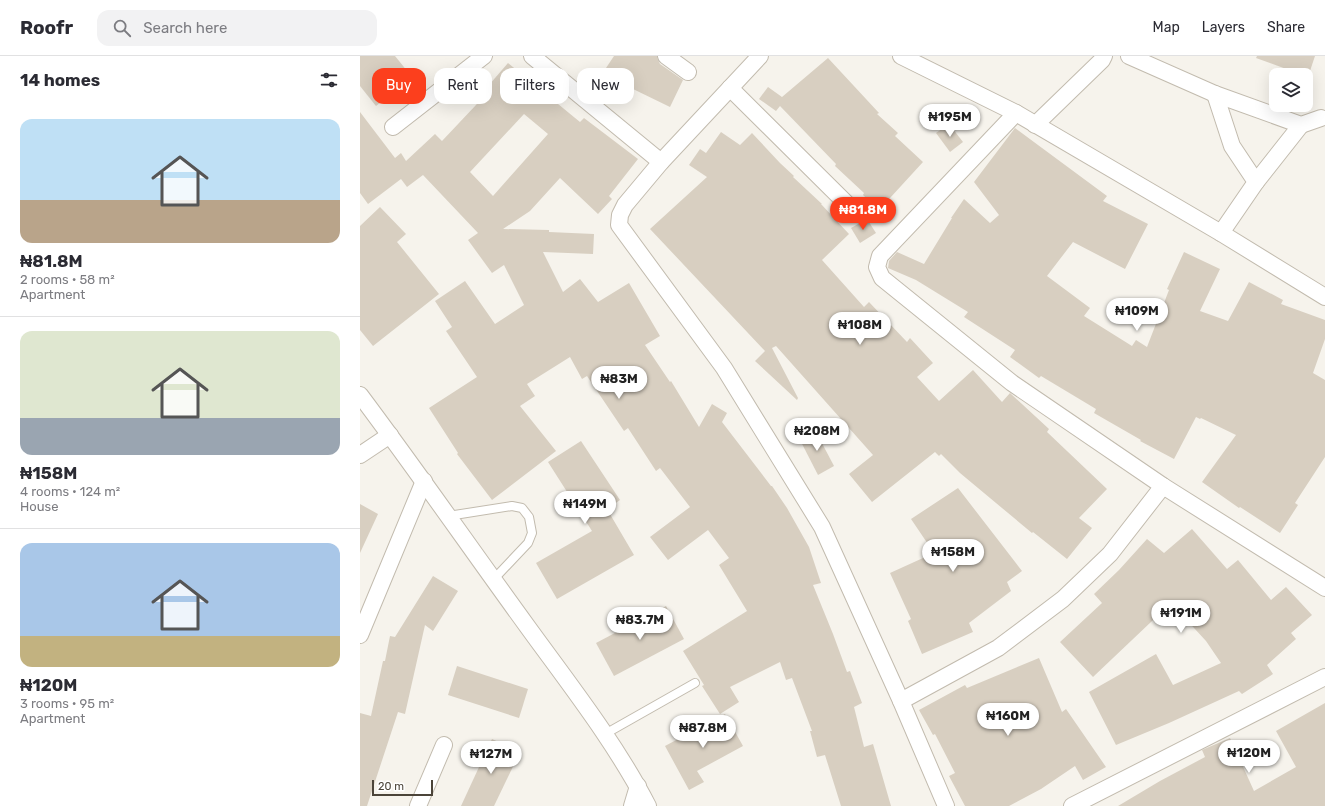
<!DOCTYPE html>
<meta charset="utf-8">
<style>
:root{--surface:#fff;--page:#f2f2f3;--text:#2b2b33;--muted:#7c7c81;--line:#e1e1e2;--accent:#fc3f1d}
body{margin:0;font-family:Rubik,sans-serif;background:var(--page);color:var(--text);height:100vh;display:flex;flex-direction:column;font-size:15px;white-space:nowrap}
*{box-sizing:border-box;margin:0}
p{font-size:13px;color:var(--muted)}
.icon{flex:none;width:22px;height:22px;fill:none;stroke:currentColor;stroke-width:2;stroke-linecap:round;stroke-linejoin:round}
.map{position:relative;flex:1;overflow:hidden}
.sheet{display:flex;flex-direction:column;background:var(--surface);width:360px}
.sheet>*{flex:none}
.top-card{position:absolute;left:12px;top:12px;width:380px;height:36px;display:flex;gap:8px}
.controls{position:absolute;left:909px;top:12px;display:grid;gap:8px}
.controls a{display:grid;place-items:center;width:44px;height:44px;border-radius:8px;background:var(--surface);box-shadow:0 4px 16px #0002;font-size:20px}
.scale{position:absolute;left:12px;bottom:10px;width:61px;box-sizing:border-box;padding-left:4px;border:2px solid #4b4439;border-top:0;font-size:11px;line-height:14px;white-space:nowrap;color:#4b4439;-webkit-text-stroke:3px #fff;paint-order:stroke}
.price{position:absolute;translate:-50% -34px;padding:0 9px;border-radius:14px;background:#fff;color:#222;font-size:13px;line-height:26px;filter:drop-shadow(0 1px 2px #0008)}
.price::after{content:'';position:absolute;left:50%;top:24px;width:12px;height:9px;margin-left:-6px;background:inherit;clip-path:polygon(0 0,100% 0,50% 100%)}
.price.on{background:var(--accent);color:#fff}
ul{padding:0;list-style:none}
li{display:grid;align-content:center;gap:8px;height:212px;padding:0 20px}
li+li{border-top:1px solid var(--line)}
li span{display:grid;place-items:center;height:124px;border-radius:12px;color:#555}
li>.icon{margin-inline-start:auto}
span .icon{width:72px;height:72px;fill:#fffc;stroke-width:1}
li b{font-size:17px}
h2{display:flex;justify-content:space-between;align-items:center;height:48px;padding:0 20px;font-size:17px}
.chip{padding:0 14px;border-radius:12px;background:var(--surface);box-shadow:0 4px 16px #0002;font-size:14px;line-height:36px}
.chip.on{background:var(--accent);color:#fff}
header{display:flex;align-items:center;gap:24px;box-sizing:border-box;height:56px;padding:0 20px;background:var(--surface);border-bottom:1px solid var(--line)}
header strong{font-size:19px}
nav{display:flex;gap:22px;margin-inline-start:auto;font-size:14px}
.search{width:280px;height:36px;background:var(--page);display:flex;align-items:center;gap:10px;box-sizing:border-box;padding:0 14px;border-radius:12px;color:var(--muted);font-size:15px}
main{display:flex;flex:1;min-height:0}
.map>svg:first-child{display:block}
.building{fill:#d8cfc1;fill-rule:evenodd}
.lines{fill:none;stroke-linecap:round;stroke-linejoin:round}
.service-casing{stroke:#c2bbae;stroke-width:10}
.minor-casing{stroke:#c2bbae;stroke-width:18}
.service{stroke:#fff;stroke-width:8}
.minor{stroke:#fff;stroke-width:16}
</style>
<header>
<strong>Roofr</strong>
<div class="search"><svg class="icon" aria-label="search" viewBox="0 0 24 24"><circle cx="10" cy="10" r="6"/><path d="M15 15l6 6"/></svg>Search here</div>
<nav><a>Map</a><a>Layers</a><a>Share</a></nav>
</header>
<main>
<section class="sheet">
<h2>14 homes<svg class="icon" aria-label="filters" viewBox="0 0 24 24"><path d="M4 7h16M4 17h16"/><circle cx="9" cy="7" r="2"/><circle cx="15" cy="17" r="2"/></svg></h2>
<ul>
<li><span style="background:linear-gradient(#bfe0f5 65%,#b9a48a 0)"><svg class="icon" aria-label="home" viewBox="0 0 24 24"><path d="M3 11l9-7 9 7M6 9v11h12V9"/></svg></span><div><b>₦81.8M</b><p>2 rooms · 58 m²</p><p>Apartment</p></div></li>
<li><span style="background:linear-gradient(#dfe7d0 70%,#9aa5b1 0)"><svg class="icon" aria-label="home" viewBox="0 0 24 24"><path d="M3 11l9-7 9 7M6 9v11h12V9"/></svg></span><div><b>₦158M</b><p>4 rooms · 124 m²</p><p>House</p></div></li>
<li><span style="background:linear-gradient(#a9c7e8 75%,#c2b280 0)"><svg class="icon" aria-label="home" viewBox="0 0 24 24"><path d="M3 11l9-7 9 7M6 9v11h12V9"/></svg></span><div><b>₦120M</b><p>3 rooms · 95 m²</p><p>Apartment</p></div></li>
</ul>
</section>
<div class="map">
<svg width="965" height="750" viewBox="0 0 965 750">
<rect width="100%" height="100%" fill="#f6f3ec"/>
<!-- building -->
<g class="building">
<path d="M0,0H35L52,21L16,50L0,30Z"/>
<path d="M254,0H297L298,4L300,8L323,24L310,51L273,33L274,30L246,12Z"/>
<path d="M897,0H955L948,21L896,2Z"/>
<path d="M468,2L519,57L517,58L538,77L535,80L563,106L519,154L503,139L504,137L475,110L476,108L420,50L416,55L399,43L408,31L422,41Z"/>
<path d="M148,7L220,66L224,62L278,103L249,140L252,143L238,158L200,122L170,155L143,173L189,174V176L234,178L233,198L183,196L203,236L220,223L238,246L269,227L300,280L285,289L310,326L311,325L339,371L352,348L367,357L362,366L411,430H412L427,452L449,491L461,527L453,529L473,578L487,616L490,615L502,647L494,651L504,691L513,688L531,750H481L465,699L457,701L450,675H452L432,622L426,624L420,606L370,631L379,646L360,658L342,630L344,629L323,595L387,555L359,509L369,502L348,474L308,504L290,481L330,451L300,412L296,415L268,372L264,375L227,320L222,323L210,301L167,328L175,340L160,350L196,395L132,444L97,398L98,397L69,352L117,321L86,275L92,271L75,245L105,225L135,268L164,249L144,209L132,217L108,184L118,177L63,119L47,131L41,123L8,148L0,137V56L35,102L41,97L46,105L75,78L82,85L132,32L129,29ZM164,58L188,78L133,140L110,116Z"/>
<path d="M589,68L603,86L590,96L576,77Z"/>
<path d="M655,72L747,140L743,145L788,168L765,213L713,186L687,220L730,252L724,260L772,290L776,284L787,291L809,234L807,233L824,196L860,213L840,255L868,265L889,226L923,244L921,248L965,264V283L953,317L965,324V401L935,447L938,449L920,477L880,451L879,452L842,426L876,379L841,362L840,363L836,361L814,403L780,385L781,384L734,357L736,353L681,320L679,322L650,301L655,294L604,261L608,256L556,224L528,212L529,205L537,196L564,208L592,162H591L604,143L630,167L639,159L614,126Z"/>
<path d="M361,76L380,89L392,77L420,107L434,120L433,121L462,148H461L489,178L462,204L504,251L509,246L547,286L550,282L573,307L557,321L579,345L613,314L642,346L650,337L689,373L687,376L747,433L719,462L732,472L707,503L673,476L672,477L600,417L581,398L579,400L575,396L512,446L489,418L513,399L416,290L412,292L438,342L437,344L395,305L405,295L290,173L347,121L329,109L340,93L346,97Z"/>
<path d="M20,151L46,178L37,186L79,238L13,290L0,274V170Z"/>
<path d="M507,163L516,177L500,187L491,172Z"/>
<path d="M455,374L474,410L458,419L439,382Z"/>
<path d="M221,385L260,444L247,453L274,499L197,543L176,507L232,475L188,406Z"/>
<path d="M598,432L662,515L647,526L651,535L609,567L613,576L562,598L548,565L551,563L530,517L574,497L551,463Z"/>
<path d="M0,448L18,458L0,497Z"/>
<path d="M832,473L867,513L878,504L911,544L926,531L952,559L931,577L936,583L907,609L913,618L882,638L879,635L809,667L756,689L729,636L796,598L813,629L861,607L846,585L811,547L733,621L700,586L742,547L734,538L759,514L787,483L804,497Z"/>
<path d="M73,520L98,535L73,575L65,569L45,658L38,656L7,750H0V657L11,660L23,605H25L30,580L35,581Z"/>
<path d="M306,550L324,583L254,620L236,587Z"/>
<path d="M679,602L702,656L706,653L746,711L723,724L715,710L681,733L649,750H605L589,720L595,717L575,678L573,679L559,654L605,629L607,632Z"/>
<path d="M97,610L168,633L159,662L88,639Z"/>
<path d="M965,647V750H758L800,725L845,701L842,694L870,682L894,735L936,711L916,675Z"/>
<path d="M365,658L383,690L337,715L344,726L329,734L305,690Z"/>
<path d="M132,683L160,696L134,750H101Z"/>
</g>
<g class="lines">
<!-- service casing -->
<g class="service-casing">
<g id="service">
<path d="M88,460L152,450L162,452L169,461L172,477L168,487L133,524"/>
<path d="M245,678L335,627"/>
</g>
</g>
<!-- minor casing -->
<g class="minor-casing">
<g id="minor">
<path d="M172,0L301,106"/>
<path d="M306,0L328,16"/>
<path d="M400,0L301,106L265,149L260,159L259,169L364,312L462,471L541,645L586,750"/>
<path d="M541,0L656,57L861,177L965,241"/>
<path d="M769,0L855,38L941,69L961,62"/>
<path d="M370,32L492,153"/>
<path d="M855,38L872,90L896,126L861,177"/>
<path d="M656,57L520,200L517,211L522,222L652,327L803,430L965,532"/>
<path d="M675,69L742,4L744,0"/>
<path d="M33,71L124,0"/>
<path d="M896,126L941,69"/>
<path d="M0,339C57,415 111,493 167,570C209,628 255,686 288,750"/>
<path d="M0,399L30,379"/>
<path d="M0,579L64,425"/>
<path d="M541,645L638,592L703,543L750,498L803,430"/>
<path d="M58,750L84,689"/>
<path d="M272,750L278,730"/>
<path d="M712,750L965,621"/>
</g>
</g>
<!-- service -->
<use href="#service" class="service"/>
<!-- minor -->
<use href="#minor" class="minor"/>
</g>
</svg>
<div class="controls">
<a><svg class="icon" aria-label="layers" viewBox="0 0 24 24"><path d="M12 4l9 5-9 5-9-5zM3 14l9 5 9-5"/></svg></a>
</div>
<div class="scale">20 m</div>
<b class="price" style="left:590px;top:82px">₦195M</b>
<b class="price on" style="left:503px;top:175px">₦81.8M</b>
<b class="price" style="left:777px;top:276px">₦109M</b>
<b class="price" style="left:500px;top:290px">₦108M</b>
<b class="price" style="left:259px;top:344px">₦83M</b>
<b class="price" style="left:457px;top:396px">₦208M</b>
<b class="price" style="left:225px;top:469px">₦149M</b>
<b class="price" style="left:593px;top:517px">₦158M</b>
<b class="price" style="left:821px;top:578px">₦191M</b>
<b class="price" style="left:280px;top:585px">₦83.7M</b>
<b class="price" style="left:648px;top:681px">₦160M</b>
<b class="price" style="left:343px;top:693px">₦87.8M</b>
<b class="price" style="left:889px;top:718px">₦120M</b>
<b class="price" style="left:131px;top:719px">₦127M</b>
<div class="top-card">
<a class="chip on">Buy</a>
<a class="chip">Rent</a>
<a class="chip">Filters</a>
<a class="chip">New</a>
</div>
</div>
</main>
